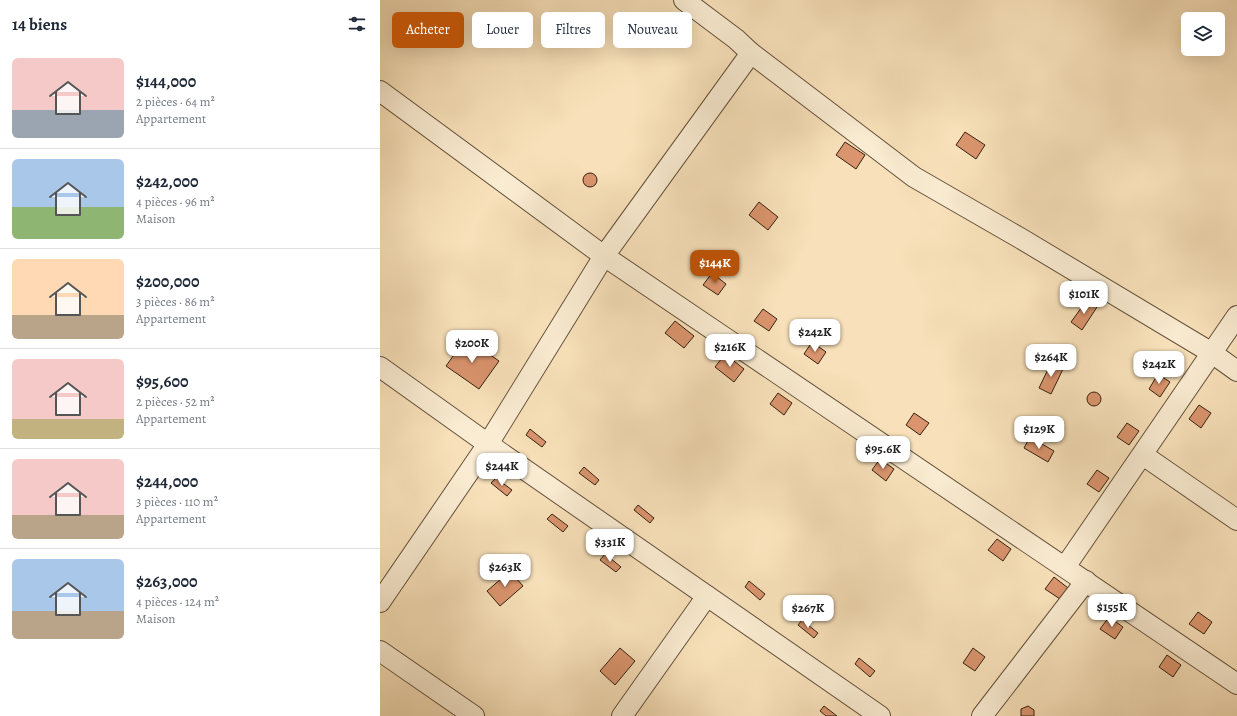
<!DOCTYPE html>
<html lang="fr">
<meta charset="utf-8">
<style>
:root{--surface:#fff;--page:#f6f6f7;--text:#1f2937;--muted:#747a83;--line:#e0e1e3;--accent:#b45309}
body{margin:0;font-family:Alegreya,serif;background:var(--page);color:var(--text);height:100vh;display:flex;flex-direction:column;font-size:15px;white-space:nowrap}
*{box-sizing:border-box;margin:0}
p{font-size:13px;color:var(--muted)}
.icon{flex:none;width:22px;height:22px;fill:none;stroke:currentColor;stroke-width:2;stroke-linecap:round;stroke-linejoin:round}
.map{position:relative;flex:1;overflow:hidden}
.sheet{display:flex;flex-direction:column;background:var(--surface);width:380px}
.sheet>*{flex:none}
.banner{position:absolute;left:12px;top:12px;width:380px;height:36px;display:flex;gap:8px}
.buttons{position:absolute;left:801px;top:12px;display:grid;gap:8px}
.buttons a{display:grid;place-items:center;width:44px;height:44px;border-radius:6px;background:var(--surface);box-shadow:0 4px 16px #0002;font-size:20px}
.price{position:absolute;translate:-50% -34px;padding:0 9px;border-radius:8px;background:#fff;color:#222;font-size:13px;line-height:26px;filter:drop-shadow(0 1px 2px #0008)}
.price::after{content:'';position:absolute;left:50%;top:24px;width:12px;height:9px;margin-left:-6px;background:inherit;clip-path:polygon(0 0,100% 0,50% 100%)}
.price.on{background:var(--accent);color:#fff}
ul{padding:0;list-style:none}
li{display:flex;align-items:center;gap:12px;height:100px;padding:0 12px}
li+li{border-top:1px solid var(--line)}
li span{display:grid;place-items:center;flex:none;width:112px;height:80px;border-radius:6px;color:#555}
li>.icon{margin-inline-start:auto}
span .icon{width:48px;height:48px;fill:#fffc;stroke-width:1}
li b{font-size:17px}
h2{display:flex;justify-content:space-between;align-items:center;height:48px;padding:0 12px;font-size:17px}
.chip{padding:0 14px;border-radius:6px;background:var(--surface);box-shadow:0 4px 16px #0002;font-size:14px;line-height:36px}
.chip.on{background:var(--accent);color:#fff}
main{display:flex;flex:1;min-height:0}
.map>svg:first-child{display:block}
.building{fill:#db956e;stroke:#322110}
.lines{fill:none;stroke-linecap:round;stroke-linejoin:round}
.minor-casing{stroke:#64513a;stroke-width:22}
.minor{stroke:#faecd2;stroke-width:20}
</style>
<main>
<section class="sheet">
<h2>14 biens<svg class="icon" aria-label="filters" viewBox="0 0 24 24"><path d="M4 7h16M4 17h16"/><circle cx="9" cy="7" r="2"/><circle cx="15" cy="17" r="2"/></svg></h2>
<ul>
<li><span style="background:linear-gradient(#f6c9c9 65%,#9aa5b1 0)"><svg class="icon" aria-label="home" viewBox="0 0 24 24"><path d="M3 11l9-7 9 7M6 9v11h12V9"/></svg></span><div><b>$144,000</b><p>2 pièces · 64 m²</p><p>Appartement</p></div></li>
<li><span style="background:linear-gradient(#a9c7e8 60%,#8fb573 0)"><svg class="icon" aria-label="home" viewBox="0 0 24 24"><path d="M3 11l9-7 9 7M6 9v11h12V9"/></svg></span><div><b>$242,000</b><p>4 pièces · 96 m²</p><p>Maison</p></div></li>
<li><span style="background:linear-gradient(#ffd9b3 70%,#b9a48a 0)"><svg class="icon" aria-label="home" viewBox="0 0 24 24"><path d="M3 11l9-7 9 7M6 9v11h12V9"/></svg></span><div><b>$200,000</b><p>3 pièces · 86 m²</p><p>Appartement</p></div></li>
<li><span style="background:linear-gradient(#f6c9c9 75%,#c2b280 0)"><svg class="icon" aria-label="home" viewBox="0 0 24 24"><path d="M3 11l9-7 9 7M6 9v11h12V9"/></svg></span><div><b>$95,600</b><p>2 pièces · 52 m²</p><p>Appartement</p></div></li>
<li><span style="background:linear-gradient(#f6c9c9 70%,#b9a48a 0)"><svg class="icon" aria-label="home" viewBox="0 0 24 24"><path d="M3 11l9-7 9 7M6 9v11h12V9"/></svg></span><div><b>$244,000</b><p>3 pièces · 110 m²</p><p>Appartement</p></div></li>
<li><span style="background:linear-gradient(#a9c7e8 65%,#b9a48a 0)"><svg class="icon" aria-label="home" viewBox="0 0 24 24"><path d="M3 11l9-7 9 7M6 9v11h12V9"/></svg></span><div><b>$263,000</b><p>4 pièces · 124 m²</p><p>Maison</p></div></li>
</ul>
</section>
<div class="map">
<svg width="857" height="716" viewBox="0 0 857 716">
<rect width="100%" height="100%" fill="#f8e1ba"/>
<filter id="stains"><feTurbulence type="fractalNoise" baseFrequency=".005" numOctaves="4"/><feColorMatrix values="0 0 0 0 .2 0 0 0 0 .09 0 0 0 0 .02 0 0 0 .5 -.17"/></filter>
<radialGradient id="worn" r=".72"><stop offset=".6" stop-color="#630" stop-opacity="0"/><stop offset="1" stop-color="#630" stop-opacity=".3"/></radialGradient>
<!-- building -->
<g class="building">
<path d="M585,132L605,145L596,159L576,145Z"/>
<path d="M465,142L485,155L476,169L456,155Z"/>
<circle cx="210" cy="180" r="7"/>
<path d="M379,202L398,217L388,230L369,215Z"/>
<path d="M332,273L346,284L338,295L323,285Z"/>
<path d="M707,300L717,307L702,330L691,322Z"/>
<path d="M383,309L397,319L389,331L374,321Z"/>
<path d="M295,321L314,336L304,348L285,333Z"/>
<path d="M86,338L119,361L99,389L66,366Z"/>
<path d="M432,342L446,352L438,364L424,354Z"/>
<path d="M345,354L364,369L354,382L335,367Z"/>
<path d="M671,363L683,369L671,394L659,388Z"/>
<path d="M778,374L790,382L780,397L769,389Z"/>
<circle cx="714" cy="399" r="7"/>
<path d="M398,393L412,403L404,415L390,404Z"/>
<path d="M819,405L831,413L821,428L809,419Z"/>
<path d="M534,413L549,423L540,435L526,425Z"/>
<path d="M747,423L759,431L749,445L737,437Z"/>
<path d="M150,429L166,442L162,447L146,435Z"/>
<path d="M650,437L674,451L668,462L644,448Z"/>
<path d="M500,459L514,469L506,481L492,470Z"/>
<path d="M204,467L219,480L215,485L199,473Z"/>
<path d="M717,470L729,478L719,492L707,484Z"/>
<path d="M116,478L132,490L127,496L111,483Z"/>
<path d="M258,505L274,518L270,523L254,510Z"/>
<path d="M172,514L188,526L183,532L167,519Z"/>
<path d="M617,539L631,549L623,561L608,550Z"/>
<path d="M225,554L241,567L236,572L220,560Z"/>
<path d="M130,571L143,586L120,606L107,591Z"/>
<path d="M674,577L688,588L680,599L665,589Z"/>
<path d="M369,581L385,594L380,600L365,587Z"/>
<path d="M818,612L832,622L824,634L809,624Z"/>
<path d="M729,617L743,627L735,639L720,629Z"/>
<path d="M422,620L438,633L434,638L418,625Z"/>
<path d="M240,648L255,661L235,685L220,671Z"/>
<path d="M593,648L605,657L595,671L583,663Z"/>
<path d="M787,655L801,665L793,677L779,667Z"/>
<path d="M479,658L495,671L490,677L475,664Z"/>
<path d="M444,706L457,716H446L440,711Z"/>
<path d="M648,706L654,710V716H641V709Z"/>
</g>
<g class="lines">
<!-- minor casing -->
<g class="minor-casing">
<g id="minor">
<path d="M304,0L356,39L371,53L534,177L640,238L832,353L857,371"/>
<path d="M0,91L224,256L857,684"/>
<path d="M0,367L108,444L500,716"/>
<path d="M763,455L857,520"/>
<path d="M685,567L857,316"/>
<path d="M0,602L108,444L224,256L371,53"/>
<path d="M0,651L94,716"/>
<path d="M242,716L327,596"/>
<path d="M602,716L706,581"/>
</g>
</g>
<!-- minor -->
<use href="#minor" class="minor"/>
</g>
<rect width="100%" height="100%" filter="url(#stains)"/>
<rect width="100%" height="100%" fill="url(#worn)"/>
</svg>
<div class="buttons">
<a><svg class="icon" aria-label="layers" viewBox="0 0 24 24"><path d="M12 4l9 5-9 5-9-5zM3 14l9 5 9-5"/></svg></a>
</div>
<b class="price on" style="left:335px;top:284px">$144K</b>
<b class="price" style="left:704px;top:315px">$101K</b>
<b class="price" style="left:435px;top:353px">$242K</b>
<b class="price" style="left:92px;top:364px">$200K</b>
<b class="price" style="left:350px;top:368px">$216K</b>
<b class="price" style="left:671px;top:378px">$264K</b>
<b class="price" style="left:779px;top:385px">$242K</b>
<b class="price" style="left:659px;top:450px">$129K</b>
<b class="price" style="left:503px;top:470px">$95.6K</b>
<b class="price" style="left:122px;top:487px">$244K</b>
<b class="price" style="left:230px;top:563px">$331K</b>
<b class="price" style="left:125px;top:588px">$263K</b>
<b class="price" style="left:732px;top:628px">$155K</b>
<b class="price" style="left:428px;top:629px">$267K</b>
<div class="banner">
<a class="chip on">Acheter</a>
<a class="chip">Louer</a>
<a class="chip">Filtres</a>
<a class="chip">Nouveau</a>
</div>
</div>
</main>
